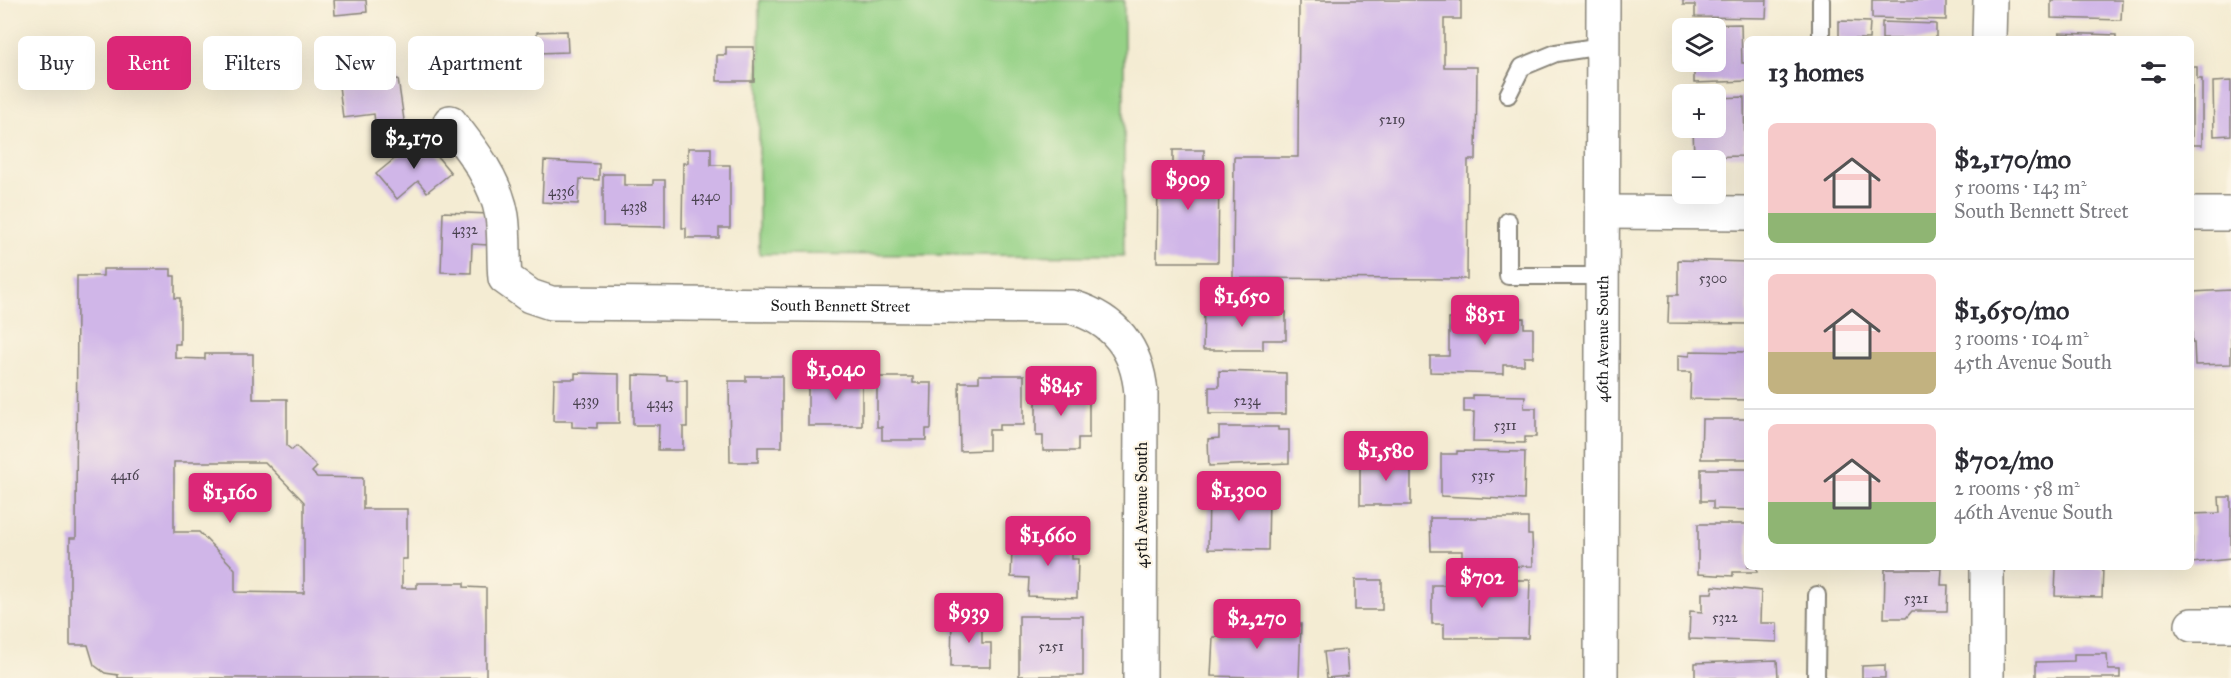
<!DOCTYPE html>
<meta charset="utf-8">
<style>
:root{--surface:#fff;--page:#f2f2f3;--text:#2b2b33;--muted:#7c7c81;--line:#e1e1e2;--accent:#db2777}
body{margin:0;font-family:"IM FELL Great Primer",serif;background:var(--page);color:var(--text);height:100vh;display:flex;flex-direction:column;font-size:22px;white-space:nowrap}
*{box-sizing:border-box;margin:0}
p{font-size:20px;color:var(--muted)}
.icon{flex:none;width:33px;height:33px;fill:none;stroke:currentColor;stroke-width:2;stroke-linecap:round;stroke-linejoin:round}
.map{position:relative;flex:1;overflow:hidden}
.side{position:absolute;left:1744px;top:36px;width:450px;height:534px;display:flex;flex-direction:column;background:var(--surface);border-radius:9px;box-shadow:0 6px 24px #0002}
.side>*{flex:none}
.banner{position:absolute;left:18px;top:36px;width:570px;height:54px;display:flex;gap:12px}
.controls{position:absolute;left:1672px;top:18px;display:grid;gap:12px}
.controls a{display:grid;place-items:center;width:54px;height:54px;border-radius:9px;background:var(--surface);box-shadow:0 6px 24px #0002;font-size:30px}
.price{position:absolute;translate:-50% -51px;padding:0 14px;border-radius:6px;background:var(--accent);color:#fff;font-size:20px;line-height:39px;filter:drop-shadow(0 2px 3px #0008)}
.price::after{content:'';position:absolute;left:50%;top:36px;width:18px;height:14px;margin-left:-9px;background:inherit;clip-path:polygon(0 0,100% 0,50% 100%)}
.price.selected{background:#222;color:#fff}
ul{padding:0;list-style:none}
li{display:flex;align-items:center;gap:18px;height:150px;padding:0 24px}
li+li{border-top:2px solid var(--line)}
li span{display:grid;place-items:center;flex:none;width:168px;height:120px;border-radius:9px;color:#555}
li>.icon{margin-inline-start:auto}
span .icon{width:72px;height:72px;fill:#fffc;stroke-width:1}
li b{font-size:26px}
h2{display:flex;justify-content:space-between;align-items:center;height:72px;padding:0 24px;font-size:26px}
.tag{padding:0 21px;border-radius:9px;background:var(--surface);box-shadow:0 6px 24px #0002;font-size:21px;line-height:54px}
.tag.selected{background:var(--accent);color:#fff}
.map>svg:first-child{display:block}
.green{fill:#95d186;stroke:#587651;stroke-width:1.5}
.building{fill:#d0b6e8;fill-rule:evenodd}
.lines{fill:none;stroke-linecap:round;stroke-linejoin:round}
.service-casing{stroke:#888478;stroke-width:20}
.minor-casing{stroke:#888478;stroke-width:36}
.service{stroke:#fff;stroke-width:16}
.minor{stroke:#fff;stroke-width:33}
.labels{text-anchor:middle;stroke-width:4.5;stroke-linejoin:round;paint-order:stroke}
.number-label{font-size:14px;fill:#49424f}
.street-label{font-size:16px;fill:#1c1c1c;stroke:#fcf5e5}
</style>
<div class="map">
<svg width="2231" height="678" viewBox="0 0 2231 678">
<rect width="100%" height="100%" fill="#fcf5e5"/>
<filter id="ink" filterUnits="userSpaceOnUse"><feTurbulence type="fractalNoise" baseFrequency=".0167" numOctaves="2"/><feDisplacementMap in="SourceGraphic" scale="12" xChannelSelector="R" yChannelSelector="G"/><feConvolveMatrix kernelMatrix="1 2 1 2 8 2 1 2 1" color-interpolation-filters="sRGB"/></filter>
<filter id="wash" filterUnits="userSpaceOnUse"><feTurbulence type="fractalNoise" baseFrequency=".008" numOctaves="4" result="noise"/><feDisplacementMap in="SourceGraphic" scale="24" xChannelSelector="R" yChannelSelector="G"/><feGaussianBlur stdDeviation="1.35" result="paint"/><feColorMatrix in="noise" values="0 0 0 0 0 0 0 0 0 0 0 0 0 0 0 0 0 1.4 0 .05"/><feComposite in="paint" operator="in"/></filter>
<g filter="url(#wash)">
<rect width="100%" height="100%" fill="#f4ecd3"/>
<!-- green -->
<path class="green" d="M759,0H1124V256L759,254Z"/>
<g id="blocks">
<!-- building -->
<g class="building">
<path d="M334,0H366L367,12L335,15Z"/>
<path d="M1299,0H1461V19H1444V67H1477L1476,160H1468L1467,279L1233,278L1234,157H1298Z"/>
<path d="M1683,0H1767L1766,18L1695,17V5H1683Z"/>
<path d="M1872,0H1946V20L1872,18Z"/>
<path d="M2051,0H2122L2121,20L2051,18Z"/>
<path d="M1839,21L1870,22L1869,39H1839Z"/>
<path d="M1882,22L1936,24V39H1882Z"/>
<path d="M1741,24L1742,63H1748V81L1694,83V62H1716V28H1693V25Z"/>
<path d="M567,31L568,52L537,53V32Z"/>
<path d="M2059,33L2116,35V39H2059Z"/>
<path d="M726,47H754V81H717V55H726Z"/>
<path d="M2192,67H2197V79H2202V145H2192Z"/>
<path d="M398,79L405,127L376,130L374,114L343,118L339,86Z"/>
<path d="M2231,81V135L2214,136L2213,82Z"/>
<path d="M1744,97L1745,156L1694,157L1693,128H1716V98Z"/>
<path d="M421,137L451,173L427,192L418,181L397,199L376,174Z"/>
<path d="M688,148H711V165H730V228H719V238H686V228H682L683,163H688Z"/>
<path d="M1173,150H1204V172H1219L1218,262H1157L1158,172H1173Z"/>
<path d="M544,161L599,164V180L580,179L578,204L542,202Z"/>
<path d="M603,174H624V185H653V180H665V227L603,226Z"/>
<path d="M443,212L489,214L488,245L472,244L471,273L441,272Z"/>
<path d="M1678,260L1748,262V324L1668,323L1669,295H1678Z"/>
<path d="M103,269H171V276H175V298H180V344H175V358L205,359V354H253V399H287V446L292,450L296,446L317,467L312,472L317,477L363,478V509H407V559H402V588H417V583H464V587L486,588V678H118V675L105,673L94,665L88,645H70V538H76L77,276H103ZM174,462H265L304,502V593L235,592V569L199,532H174Z"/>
<path d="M2231,290V364L2195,365L2194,343H2192V292Z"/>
<path d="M1204,306L1269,307V312H1286V340H1263V350H1203Z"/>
<path d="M1524,318V328H1533V357H1524V365H1503V374L1430,372V356H1449V319Z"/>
<path d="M1690,351L1748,352V400L1690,399L1691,372H1678V355L1690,356Z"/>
<path d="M1219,371L1286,373V414H1209V387H1219Z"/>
<path d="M575,373L619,374V423H597V428L572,427V421H553L554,379H575Z"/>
<path d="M633,375L667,376V380H687V427H683V450H658L659,425H633Z"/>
<path d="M828,375H862V426H808V380H828Z"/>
<path d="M979,375H1024V425H999V430H989V450L960,451L959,382H979Z"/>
<path d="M746,376H782V447H758V462H730L729,381H746Z"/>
<path d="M877,377H913V383H932L931,429H926V440H882V427H877Z"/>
<path d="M1036,385H1073V394H1089V438H1078V451H1043V436H1036Z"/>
<path d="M1473,395L1525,396L1524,408H1536V437H1525V443L1473,442L1474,412H1464V399H1473Z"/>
<path d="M1702,419H1748V459H1701Z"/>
<path d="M1219,427H1278V430H1289V463L1209,466L1208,439L1219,438Z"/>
<path d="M1457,451L1525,452L1524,500L1441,496V454H1457Z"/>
<rect x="1360" y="460" width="51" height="45"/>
<path d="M1701,469H1748V510L1713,509V501H1701Z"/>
<path d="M1209,495H1269L1268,550L1208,549Z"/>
<path d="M2219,497H2231V559L2192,563V514L2220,513Z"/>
<path d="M1430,518H1528V535H1532L1533,566L1462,567V551H1431Z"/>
<path d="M1698,524H1748V567H1757V572H1733V576L1698,574Z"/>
<path d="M1030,534L1072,536V559H1078L1077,598L1028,596L1029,578L1011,577L1012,549L1030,550Z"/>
<path d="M2056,567H2103L2102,597L2055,596Z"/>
<path d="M1885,569H1942L1941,585H1948L1947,611H1912L1906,618H1884Z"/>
<rect x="1355" y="580" width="27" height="30"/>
<path d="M1445,580H1530L1528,638H1444V624H1432V585H1445Z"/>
<path d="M1713,586L1761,591L1760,623H1777V642L1689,639L1690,611L1702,612V593H1712Z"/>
<rect x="1019" y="616" width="64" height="60"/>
<path d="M952,617H982V643H991V667H951Z"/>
<path d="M1218,621L1301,624L1299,678L1211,676L1213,637H1217Z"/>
<path d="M1346,650L1348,676L1327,678L1324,652Z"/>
<path d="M2074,654H2107L2108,670H2120V678H2036V662L2074,661Z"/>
<path d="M1777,660L1778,678H1695V663Z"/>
<path d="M1885,665V678H1862V666Z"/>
</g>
</g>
</g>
<g filter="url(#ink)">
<use href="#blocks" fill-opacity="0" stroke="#888478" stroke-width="1.5"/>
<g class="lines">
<!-- service casing -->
<g class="service-casing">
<g id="service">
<path d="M1821,0V39"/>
<path d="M1508,95L1522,67L1556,53L1602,46"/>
<path d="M1508,221V276H1604"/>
<path d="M1816,678L1817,595"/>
</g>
</g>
<!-- minor casing -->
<g class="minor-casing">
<g id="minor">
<path d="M1989,39L1990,0"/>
<path id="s1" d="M450,122C472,150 496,180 502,216C505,236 503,258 505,278L530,296L551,303L1072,307C1115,320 1137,348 1141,393L1140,678"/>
<path d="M1603,212L1748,213"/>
<path d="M2192,214H2231"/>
<path d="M2192,625H2231"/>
<path id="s2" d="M1601,678L1603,0"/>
<path d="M1987,678V567"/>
</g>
</g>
<!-- service -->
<use href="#service" class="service"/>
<!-- minor -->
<use href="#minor" class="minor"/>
</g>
</g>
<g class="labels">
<!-- number labels -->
<g class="number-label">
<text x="1392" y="124">5219</text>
<text x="561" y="196">4336</text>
<text x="706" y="201">4340</text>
<text x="634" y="211">4338</text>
<text x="465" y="234">4332</text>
<text x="1713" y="283">5300</text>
<text x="586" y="405">4339</text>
<text x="1247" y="405">5234</text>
<text x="660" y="408">4343</text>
<text x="1505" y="430">5311</text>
<text x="125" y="480">4416</text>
<text x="1483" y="480">5315</text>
<text x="1916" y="603">5321</text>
<text x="1725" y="622">5322</text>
<text x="1051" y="651">5251</text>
</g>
<!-- street labels -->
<g class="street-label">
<text dy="6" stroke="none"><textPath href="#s1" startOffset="513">South Bennett Street</textPath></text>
<text dy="6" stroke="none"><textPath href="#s2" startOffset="339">46th Avenue South</textPath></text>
<text transform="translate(1141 505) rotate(-90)" y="6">45th Avenue South</text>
</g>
</g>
</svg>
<div class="controls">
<a><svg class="icon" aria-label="layers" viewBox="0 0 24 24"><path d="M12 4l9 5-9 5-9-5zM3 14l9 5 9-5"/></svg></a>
<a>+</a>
<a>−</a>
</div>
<b class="price selected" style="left:414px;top:170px">$2,170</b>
<b class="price" style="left:1188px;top:211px">$909</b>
<b class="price" style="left:1242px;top:328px">$1,650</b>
<b class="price" style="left:1485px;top:346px">$851</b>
<b class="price" style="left:836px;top:401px">$1,040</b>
<b class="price" style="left:1061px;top:417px">$845</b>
<b class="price" style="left:1386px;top:482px">$1,580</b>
<b class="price" style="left:1239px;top:522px">$1,300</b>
<b class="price" style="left:230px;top:524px">$1,160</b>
<b class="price" style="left:1048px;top:567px">$1,660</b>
<b class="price" style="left:1482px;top:609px">$702</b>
<b class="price" style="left:969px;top:644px">$939</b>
<b class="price" style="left:1257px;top:650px">$2,270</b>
<div class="banner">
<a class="tag">Buy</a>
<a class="tag selected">Rent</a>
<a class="tag">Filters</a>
<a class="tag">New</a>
<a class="tag">Apartment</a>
</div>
<section class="side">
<h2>13 homes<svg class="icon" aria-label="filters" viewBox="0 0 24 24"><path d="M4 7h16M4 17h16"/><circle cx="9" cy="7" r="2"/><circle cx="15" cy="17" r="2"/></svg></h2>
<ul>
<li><span style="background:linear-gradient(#f6c9c9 75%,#8fb573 0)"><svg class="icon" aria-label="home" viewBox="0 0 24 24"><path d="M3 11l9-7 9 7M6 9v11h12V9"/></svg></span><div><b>$2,170/mo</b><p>5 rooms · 143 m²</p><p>South Bennett Street</p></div></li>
<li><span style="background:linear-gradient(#f6c9c9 65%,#c2b280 0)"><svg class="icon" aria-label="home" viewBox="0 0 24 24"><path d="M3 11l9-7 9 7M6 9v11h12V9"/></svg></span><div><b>$1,650/mo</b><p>3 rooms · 104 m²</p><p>45th Avenue South</p></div></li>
<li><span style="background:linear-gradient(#f6c9c9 65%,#8fb573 0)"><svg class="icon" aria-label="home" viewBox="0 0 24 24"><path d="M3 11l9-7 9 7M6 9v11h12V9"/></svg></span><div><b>$702/mo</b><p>2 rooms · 58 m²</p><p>46th Avenue South</p></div></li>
</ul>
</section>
</div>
